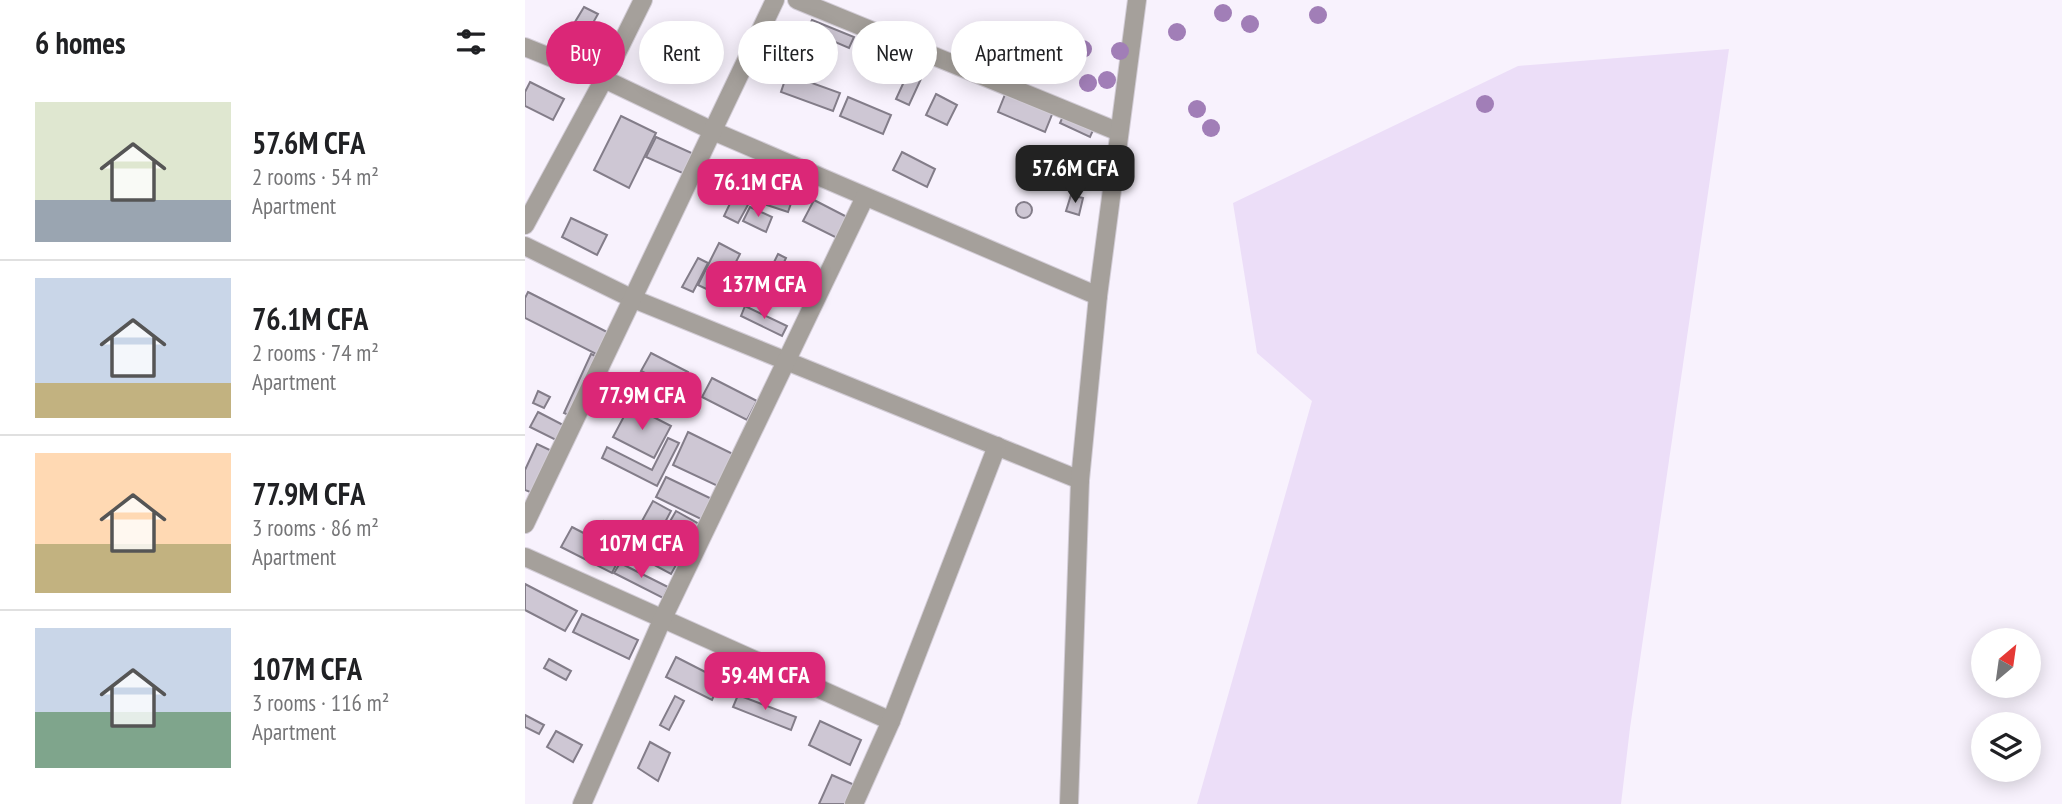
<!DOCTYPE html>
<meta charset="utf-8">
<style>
:root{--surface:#fff;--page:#f2f2f2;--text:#202124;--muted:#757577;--line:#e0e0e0;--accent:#db2777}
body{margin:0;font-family:"PT Sans Narrow",sans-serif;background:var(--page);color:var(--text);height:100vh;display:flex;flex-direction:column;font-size:26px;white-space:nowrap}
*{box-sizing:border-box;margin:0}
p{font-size:23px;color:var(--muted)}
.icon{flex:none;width:38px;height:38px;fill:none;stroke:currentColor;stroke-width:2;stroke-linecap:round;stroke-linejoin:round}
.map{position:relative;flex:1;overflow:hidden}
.details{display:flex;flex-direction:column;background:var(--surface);width:525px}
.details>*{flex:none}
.hud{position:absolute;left:21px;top:21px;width:665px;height:63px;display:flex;gap:14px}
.needle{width:46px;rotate:29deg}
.controls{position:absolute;left:1446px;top:628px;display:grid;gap:14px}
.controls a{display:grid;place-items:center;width:70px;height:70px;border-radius:50%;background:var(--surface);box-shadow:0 4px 18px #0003;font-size:35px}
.price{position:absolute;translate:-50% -60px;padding:0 16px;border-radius:14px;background:var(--accent);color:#fff;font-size:23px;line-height:46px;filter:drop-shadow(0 2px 4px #0008)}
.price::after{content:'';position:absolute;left:50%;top:42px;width:21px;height:16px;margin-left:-10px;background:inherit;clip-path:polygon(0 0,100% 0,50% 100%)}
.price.on{background:#222;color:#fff}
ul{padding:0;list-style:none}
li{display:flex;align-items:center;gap:21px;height:175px;padding:0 35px}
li+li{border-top:2px solid var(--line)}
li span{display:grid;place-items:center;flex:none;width:196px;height:140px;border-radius:0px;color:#555}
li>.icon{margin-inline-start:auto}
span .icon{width:84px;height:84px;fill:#fffc;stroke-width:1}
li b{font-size:30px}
h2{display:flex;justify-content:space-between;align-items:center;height:84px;padding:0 35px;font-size:30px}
.pill{padding:0 24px;border-radius:32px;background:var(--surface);box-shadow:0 4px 18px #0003;font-size:24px;line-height:63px}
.pill.on{background:var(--accent);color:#fff}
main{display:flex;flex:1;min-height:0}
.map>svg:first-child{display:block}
.green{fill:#ecdef8}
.building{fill:#cec7d4;stroke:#837d89;stroke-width:2}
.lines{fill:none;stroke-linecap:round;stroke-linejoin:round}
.minor-casing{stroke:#d3cdd7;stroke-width:20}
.minor{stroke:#a5a09b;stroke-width:18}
.tree{fill:#a17eb7}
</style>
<main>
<section class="details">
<h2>6 homes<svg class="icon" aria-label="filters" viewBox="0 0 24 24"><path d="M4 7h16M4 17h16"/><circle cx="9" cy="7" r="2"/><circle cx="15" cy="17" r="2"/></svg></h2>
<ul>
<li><span style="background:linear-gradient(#dfe7d0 70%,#9aa5b1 0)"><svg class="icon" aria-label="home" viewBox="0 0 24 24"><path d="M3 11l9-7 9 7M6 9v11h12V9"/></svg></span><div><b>57.6M CFA</b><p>2 rooms · 54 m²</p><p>Apartment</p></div></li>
<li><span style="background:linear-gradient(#c9d6e8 75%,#c2b280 0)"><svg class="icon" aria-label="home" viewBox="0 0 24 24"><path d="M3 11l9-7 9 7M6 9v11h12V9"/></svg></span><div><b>76.1M CFA</b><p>2 rooms · 74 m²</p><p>Apartment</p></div></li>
<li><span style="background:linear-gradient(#ffd9b3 65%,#c2b280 0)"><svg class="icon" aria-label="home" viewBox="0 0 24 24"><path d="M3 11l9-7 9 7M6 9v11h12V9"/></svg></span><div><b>77.9M CFA</b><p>3 rooms · 86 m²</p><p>Apartment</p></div></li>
<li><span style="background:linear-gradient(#c9d6e8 60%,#7fa58c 0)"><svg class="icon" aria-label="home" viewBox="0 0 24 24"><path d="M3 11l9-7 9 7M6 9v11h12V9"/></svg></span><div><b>107M CFA</b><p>3 rooms · 116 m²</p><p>Apartment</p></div></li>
</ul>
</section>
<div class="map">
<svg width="1537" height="804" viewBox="0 0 1537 804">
<rect width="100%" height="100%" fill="#f8f2fd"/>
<!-- green -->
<path class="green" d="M1204,49L1105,728L1096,804H672L787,401L732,353L708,203L993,66Z"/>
<!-- building -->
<g class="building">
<path d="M59,7L73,14L64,30L50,22Z"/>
<path d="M287,20L329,37L324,48L282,30Z"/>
<path d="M388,62L401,68L384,105L371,99Z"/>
<path d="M262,74L315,93L308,111L256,92Z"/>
<path d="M5,82L39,99L28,120L0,106V92Z"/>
<path d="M481,92L528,112L520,132L473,112Z"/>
<path d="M411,94L432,105L422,125L401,115Z"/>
<path d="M323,97L366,115L358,134L315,116Z"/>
<path d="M539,114L569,128L565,137L535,123Z"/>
<path d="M96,116L131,133L104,188L69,170Z"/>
<path d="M131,137L171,155L162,175L121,157Z"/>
<path d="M377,152L410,169L402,187L368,170Z"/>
<path d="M214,170L245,184L236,203L205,188Z"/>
<path d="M249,185L270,192L263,212L242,205Z"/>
<path d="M209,195L224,203L213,223L199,216Z"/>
<path d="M546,195L558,198L554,215L541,211Z"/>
<path d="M289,200L324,218L314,239L278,221Z"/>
<circle cx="499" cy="210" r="8"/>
<path d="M225,207L247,217L241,232L218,221Z"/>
<path d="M46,218L82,235L72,255L37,237Z"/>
<path d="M194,243L215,254L194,295L173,285Z"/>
<path d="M253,254L261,258L239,305L230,301Z"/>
<path d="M173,258L183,263L168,292L157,287Z"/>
<path d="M259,273L291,286L286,297L255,283Z"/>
<path d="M3,292L86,334L75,356L0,318V298Z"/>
<path d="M220,306L262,326L257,336L216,316Z"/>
<path d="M126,353L163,372L154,390L116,371Z"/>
<path d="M66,354L75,358L48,417L39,413Z"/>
<path d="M187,378L232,401L222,420L177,397Z"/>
<path d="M13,391L25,397L19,408L8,403Z"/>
<path d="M105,405L146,426L129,458L88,437Z"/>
<path d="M13,412L42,427L35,442L5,427Z"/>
<path d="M163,432L212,456L197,488L148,465Z"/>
<path d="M143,438L154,443L132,486L77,458L82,447L127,470Z"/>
<path d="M12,444L29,452L10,494L0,490V470Z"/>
<path d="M141,477L191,501L180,521L131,497Z"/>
<path d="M128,501L146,511L120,560L101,550Z"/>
<path d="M151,511L174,524L146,574L122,561Z"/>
<path d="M79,521L97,531L90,544L72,534Z"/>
<path d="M47,527L97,553L87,573L36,547Z"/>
<path d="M95,563L143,587L138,598L89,573Z"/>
<path d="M0,584L52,611L40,631L0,610Z"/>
<path d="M57,614L113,640L104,659L48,632Z"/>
<path d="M151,657L196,680L187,700L141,677Z"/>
<path d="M24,659L46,671L41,680L19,668Z"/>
<path d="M213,695L271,717L266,730L208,707Z"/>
<path d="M150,696L159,701L144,730L135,725Z"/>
<path d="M0,715L19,725L14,734L0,727Z"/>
<path d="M295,721L336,740L325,765L284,745Z"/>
<path d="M31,731L57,745L48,762L22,747Z"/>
<path d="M125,742L145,753L133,781L113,768Z"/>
<path d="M307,775L334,787L326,804H294Z"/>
</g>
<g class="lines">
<!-- minor casing -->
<g class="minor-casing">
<g id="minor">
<path d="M272,0L594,132"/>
<path d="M0,47L79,79L188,131L573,296"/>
<path d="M0,225L79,79L118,0"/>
<path d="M0,246L106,298L555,480"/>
<path d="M0,524L250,0"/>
<path d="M0,557L366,721"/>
<path d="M57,804L137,620L340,197"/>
<path d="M329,804L366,721L472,446"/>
<path d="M544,804L555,480L573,296L612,0"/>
</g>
</g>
<!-- minor -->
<use href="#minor" class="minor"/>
</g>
<!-- trees -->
<g class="tree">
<circle cx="698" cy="13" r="9"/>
<circle cx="793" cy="15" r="9"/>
<circle cx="725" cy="24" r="9"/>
<circle cx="652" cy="32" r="9"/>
<circle cx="558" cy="49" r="9"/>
<circle cx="595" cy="51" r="9"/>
<circle cx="582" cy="80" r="9"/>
<circle cx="563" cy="83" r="9"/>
<circle cx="960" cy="104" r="9"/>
<circle cx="672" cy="109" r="9"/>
<circle cx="686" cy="128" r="9"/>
</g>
</svg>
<div class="controls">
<a><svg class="needle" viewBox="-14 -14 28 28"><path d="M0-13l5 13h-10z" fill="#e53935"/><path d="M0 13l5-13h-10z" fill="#757577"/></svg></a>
<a><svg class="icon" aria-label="layers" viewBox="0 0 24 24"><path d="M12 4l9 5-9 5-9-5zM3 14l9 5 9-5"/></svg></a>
</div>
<b class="price on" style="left:550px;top:205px">57.6M CFA</b>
<b class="price" style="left:233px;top:219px">76.1M CFA</b>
<b class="price" style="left:239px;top:321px">137M CFA</b>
<b class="price" style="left:117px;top:432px">77.9M CFA</b>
<b class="price" style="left:116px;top:580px">107M CFA</b>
<b class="price" style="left:240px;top:712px">59.4M CFA</b>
<div class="hud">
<a class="pill on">Buy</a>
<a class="pill">Rent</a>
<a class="pill">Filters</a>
<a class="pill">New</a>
<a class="pill">Apartment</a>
</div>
</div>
</main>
